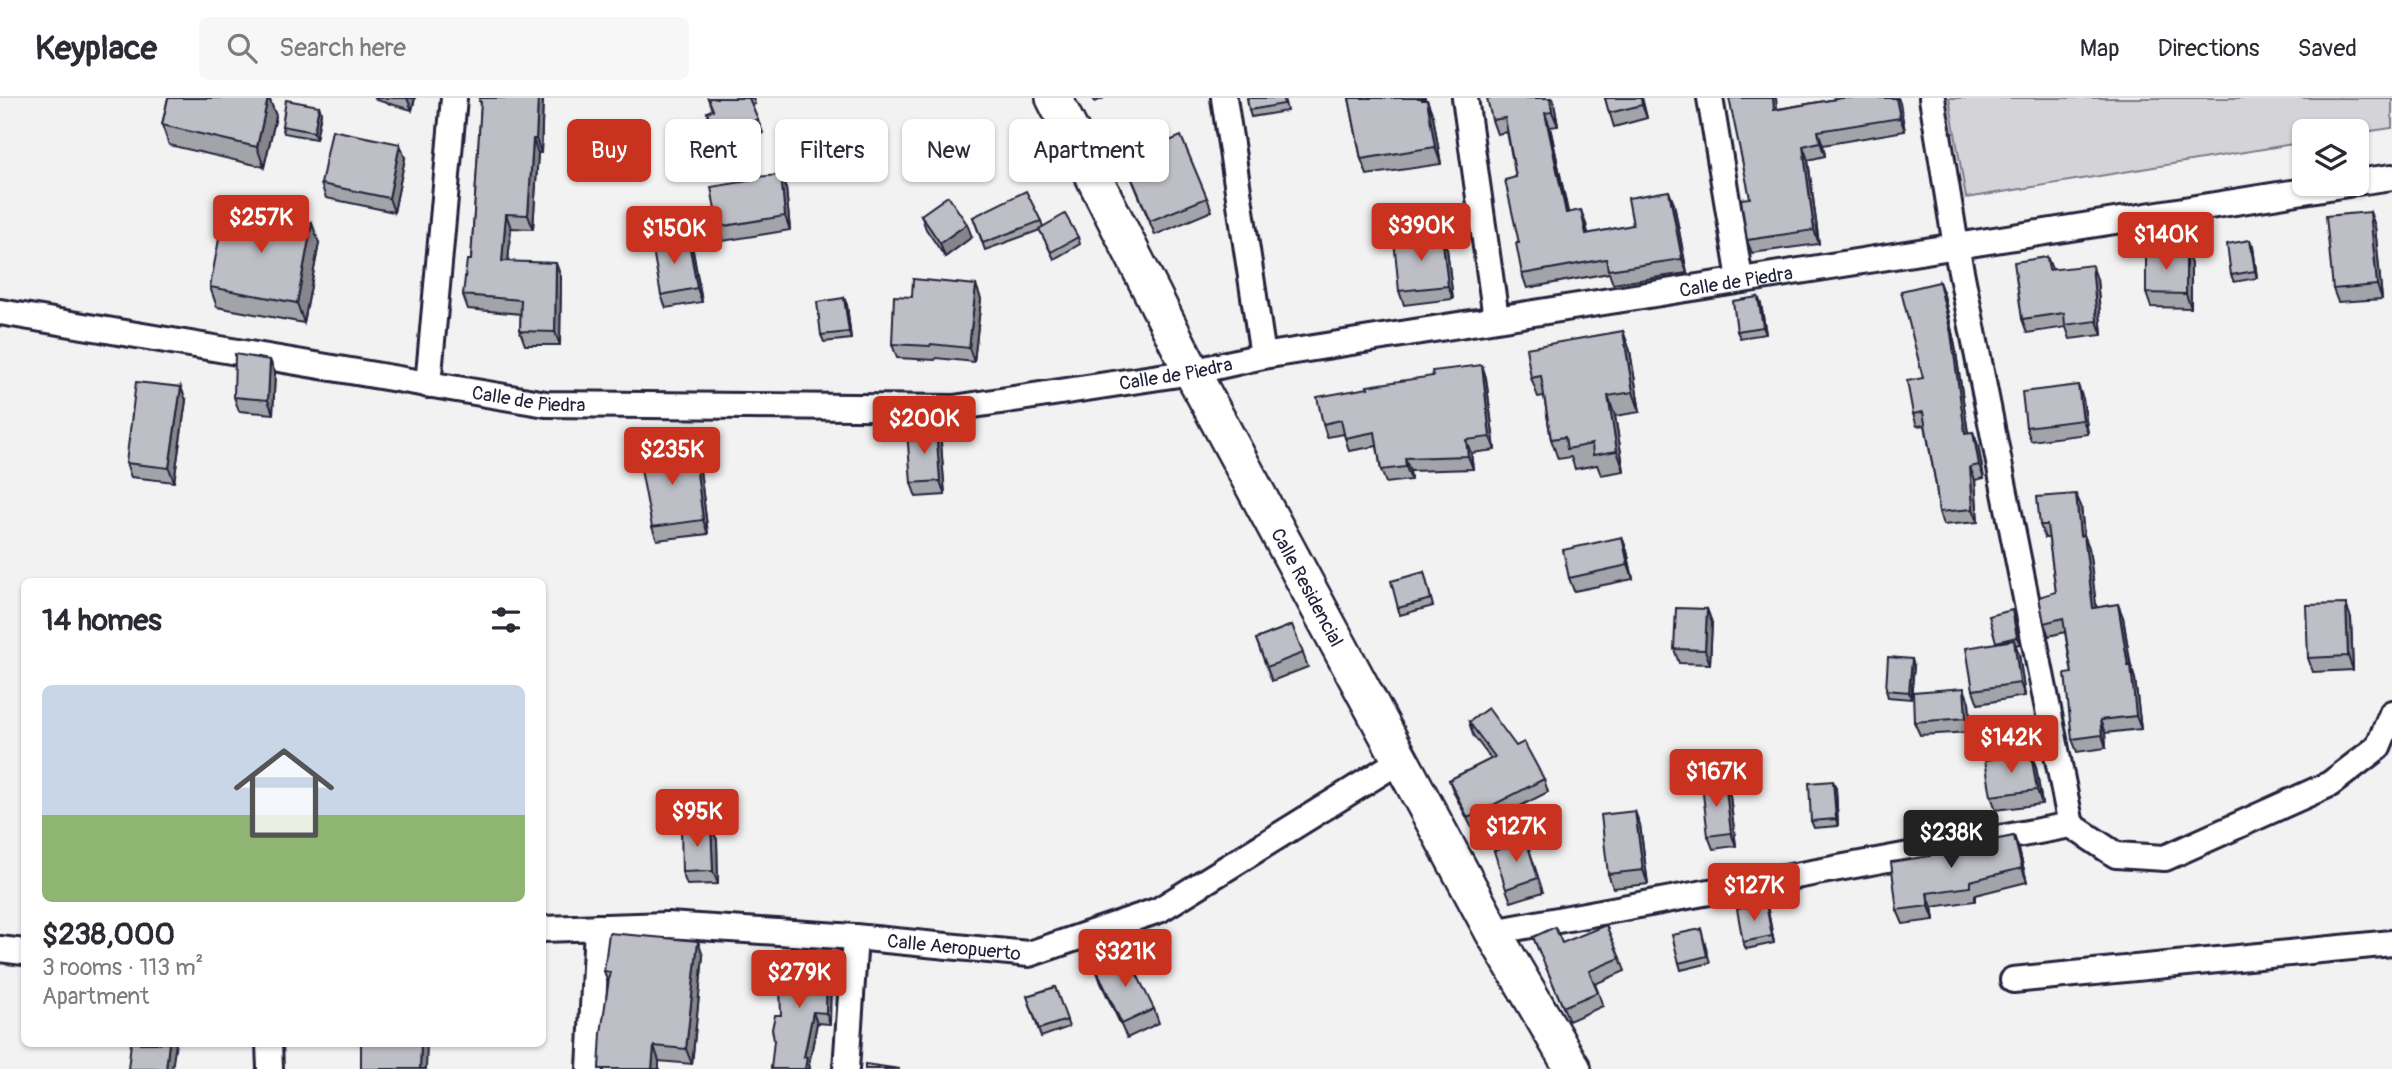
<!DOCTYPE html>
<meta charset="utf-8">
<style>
:root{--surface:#fff;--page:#f7f7f7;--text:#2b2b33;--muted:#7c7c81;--line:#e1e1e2;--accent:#c8321e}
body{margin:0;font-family:Pangolin,sans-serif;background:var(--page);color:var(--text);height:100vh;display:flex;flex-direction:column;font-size:26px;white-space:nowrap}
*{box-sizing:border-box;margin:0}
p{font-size:23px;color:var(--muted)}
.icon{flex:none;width:38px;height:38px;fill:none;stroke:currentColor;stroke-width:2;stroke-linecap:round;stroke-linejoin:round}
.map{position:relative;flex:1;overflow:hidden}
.drawer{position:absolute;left:21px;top:480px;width:525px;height:469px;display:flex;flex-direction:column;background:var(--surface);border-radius:10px;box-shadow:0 2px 5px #0004}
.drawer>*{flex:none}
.banner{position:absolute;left:567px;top:21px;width:665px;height:63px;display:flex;gap:14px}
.buttons{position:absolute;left:2292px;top:21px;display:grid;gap:14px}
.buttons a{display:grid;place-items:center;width:77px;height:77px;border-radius:10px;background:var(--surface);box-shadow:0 2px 5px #0004;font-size:35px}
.price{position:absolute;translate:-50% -60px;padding:0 16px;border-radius:7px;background:var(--accent);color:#fff;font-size:23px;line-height:46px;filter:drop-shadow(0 2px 4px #0008)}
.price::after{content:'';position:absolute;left:50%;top:42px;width:21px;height:16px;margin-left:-10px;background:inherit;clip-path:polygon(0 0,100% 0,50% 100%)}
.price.selected{background:#222;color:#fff}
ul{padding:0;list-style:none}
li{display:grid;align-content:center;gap:14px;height:371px;padding:0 21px}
li span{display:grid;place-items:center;height:217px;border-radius:10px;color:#555}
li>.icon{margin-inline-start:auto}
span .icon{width:126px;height:126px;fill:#fffc;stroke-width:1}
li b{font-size:30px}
h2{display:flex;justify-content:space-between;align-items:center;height:84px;padding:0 21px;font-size:30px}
.tag{padding:0 24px;border-radius:10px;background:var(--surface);box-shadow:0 2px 5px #0004;font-size:24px;line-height:63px}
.tag.selected{background:var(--accent);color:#fff}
header{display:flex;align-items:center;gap:42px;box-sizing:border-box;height:98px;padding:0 35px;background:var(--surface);border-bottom:2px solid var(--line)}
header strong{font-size:33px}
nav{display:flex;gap:38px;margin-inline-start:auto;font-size:24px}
.search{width:490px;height:63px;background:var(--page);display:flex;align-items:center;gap:18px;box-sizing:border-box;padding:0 24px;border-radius:10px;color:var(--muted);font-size:26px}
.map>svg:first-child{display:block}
.green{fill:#d3d3d8;stroke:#7a7a8a;stroke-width:2}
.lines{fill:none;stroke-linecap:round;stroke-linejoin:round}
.street-casing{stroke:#22223b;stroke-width:30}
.secondary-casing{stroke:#22223b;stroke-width:40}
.street{stroke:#fff;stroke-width:24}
.secondary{stroke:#fff;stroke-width:35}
.wall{fill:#a3a3aa;stroke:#22223b;stroke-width:2}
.shaded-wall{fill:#85858b;stroke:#22223b;stroke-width:2}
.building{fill:#bebec6;stroke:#22223b;stroke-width:2}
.labels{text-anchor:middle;stroke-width:5;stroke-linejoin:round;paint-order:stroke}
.street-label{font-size:19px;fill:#22223b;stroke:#fff}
</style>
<header>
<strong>Keyplace</strong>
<div class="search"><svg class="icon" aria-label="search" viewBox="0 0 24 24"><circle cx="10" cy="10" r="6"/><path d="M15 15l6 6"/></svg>Search here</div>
<nav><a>Map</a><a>Directions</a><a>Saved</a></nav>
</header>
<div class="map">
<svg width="2392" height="971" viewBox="0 0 2392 971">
<rect width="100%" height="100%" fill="#f2f2f3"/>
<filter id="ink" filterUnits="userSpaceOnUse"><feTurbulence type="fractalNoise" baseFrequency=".0143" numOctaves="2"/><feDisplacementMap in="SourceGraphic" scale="14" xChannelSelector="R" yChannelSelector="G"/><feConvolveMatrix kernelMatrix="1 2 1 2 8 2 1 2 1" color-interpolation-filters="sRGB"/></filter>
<g filter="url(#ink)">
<!-- green -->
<path class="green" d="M1949,0H2392V30L2357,35V33H2305V44L1966,100Z"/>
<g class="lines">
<!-- street casing -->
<g class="street-casing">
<g id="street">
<path d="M1224,0L1263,258"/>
<path d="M1465,0L1496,220"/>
<path d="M1710,0L1740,181"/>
<path d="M1932,0L1956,148L2071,727L2116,757L2165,760L2330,686L2378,649L2392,615"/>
<path d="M2357,84L2392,79"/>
<path id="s1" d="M0,214L546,306L954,310L1192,274L1263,258L2348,86"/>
<path d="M428,287L454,0"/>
<path id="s2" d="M542,831L668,827L855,839L1029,856L1159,812L1401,662"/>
<path d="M1493,834L2071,727"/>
<path d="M0,851L24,854"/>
<path d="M2013,882L2392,845"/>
<path d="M269,945L270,971"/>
<path d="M590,971L597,829"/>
<path d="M846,971L855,839"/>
</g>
</g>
<!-- secondary casing -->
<g class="secondary-casing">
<g id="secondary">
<path id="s3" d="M1054,0L1192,274L1493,834L1573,971"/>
</g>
</g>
<!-- street -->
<use href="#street" class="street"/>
<!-- secondary -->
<use href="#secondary" class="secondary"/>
</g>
<!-- wall -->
<g class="wall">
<path d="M168,0H269L276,18L264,69L169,47L162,27Z"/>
<path d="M375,0H415L412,12L376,2Z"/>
<path d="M480,0H543L541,55H538L533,131L511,130L508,164L561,179L560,247H525L520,233L521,216L468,211L463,197L471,162L481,8Z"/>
<path d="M708,0H753L755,6L752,7L763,35L721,52L707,14L712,12Z"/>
<path d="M1093,0H1104L1095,4Z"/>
<path d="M1284,0L1287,13L1251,19L1249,12Z"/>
<path d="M1349,0H1425V2H1427L1433,18L1441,66L1367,77L1361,61Z"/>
<path d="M1553,0L1558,28L1550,29L1568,114L1586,126L1588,136L1633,127L1674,106L1687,175L1613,186L1609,175L1527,190L1522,176L1519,145L1516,79L1507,34L1497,36L1492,22Z"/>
<path d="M1605,0H1642L1647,20L1614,29Z"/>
<path d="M1842,0H1898L1905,33L1823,47L1825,58L1808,62L1819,146L1752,155L1747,142L1777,11Z"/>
<path d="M319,8L321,15L316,41L284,35L282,28Z"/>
<path d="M405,60L394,114L326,100L321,86Z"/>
<path d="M1124,62L1207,100L1212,113L1155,137Z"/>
<path d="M786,90L790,132L723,143L718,129Z"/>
<path d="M2370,114L2375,128L2382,201L2338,204L2333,191Z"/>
<path d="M921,117L972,139L945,159L926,131Z"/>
<path d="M973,119L1041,123L1043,129L1078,139L1080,146L1054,161L1040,132L985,152Z"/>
<path d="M319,145L304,225L217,209L210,189Z"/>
<path d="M2253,149L2257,180L2234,184L2231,177Z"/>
<path d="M1447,151L1453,201L1404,207L1399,193Z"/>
<path d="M693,153L702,204L666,210L661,197Z"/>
<path d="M2186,153L2191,166V210L2151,209L2146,195Z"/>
<path d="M2047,159L2052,171L2097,181L2102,237L2070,241L2066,229L2027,235L2022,221Z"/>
<path d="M1939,184L1944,197L1955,248L1968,335L1973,334L1978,347L1984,380L1975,382L1978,424L1943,427L1939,414L1936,387L1925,327L1917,328L1913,316L1923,280Z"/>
<path d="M976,187L981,201L974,264L936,260L935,262L897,260L892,246L912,199Z"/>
<path d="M1758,199L1761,206L1766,236L1740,240L1737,233Z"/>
<path d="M844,200L847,207L851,241L824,244L821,237Z"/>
<path d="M1623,233L1630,253L1640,314L1615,318L1624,373L1601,377L1597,367L1575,371L1571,359L1558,361L1551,341L1544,298L1538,299L1531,280Z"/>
<path d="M270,262L275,275L273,316L239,313L234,299Z"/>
<path d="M1482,267L1486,280L1495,352L1471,355L1473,371L1410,373L1411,382L1386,385L1381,372L1377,348L1349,353L1344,336L1327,339L1323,326L1433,278Z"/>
<path d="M2083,301L2088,336L2031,343L2026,329Z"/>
<path d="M186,302L174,384L131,379L126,365Z"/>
<path d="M936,331L941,345L945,397L916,399L911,385Z"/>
<path d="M694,351L699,364L708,436L657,442L652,429Z"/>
<path d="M2081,408L2084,437L2089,450L2096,509L2123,519L2131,568L2135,581L2141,631L2105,635L2106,650L2077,654L2072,641V575L2065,534L2049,538L2044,525L2056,494L2049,440H2045L2040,427Z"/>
<path d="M1622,439L1627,453L1633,481L1574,493L1569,480Z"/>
<path d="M1424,474L1433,508L1400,517L1398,510Z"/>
<path d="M1707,511L1712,525L1710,566L1679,565L1674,551Z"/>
<path d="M2015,519L2020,546L2015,547L2019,556L2025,598L1978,606L1973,592L1997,545Z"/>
<path d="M2351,520L2353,572L2313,574L2308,560Z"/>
<path d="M1292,527L1308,569L1272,583L1256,541Z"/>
<path d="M1914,568L1911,601L1888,599L1886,592Z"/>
<path d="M1969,604L1971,634L1920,637L1914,624Z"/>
<path d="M1469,624L1544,681L1548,694L1473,732L1454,695L1449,682L1491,661L1473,637Z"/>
<path d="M2031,656L2036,669L2042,706L1996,712L1991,698Z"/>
<path d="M1836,690L1838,728L1814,730L1811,723Z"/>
<path d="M1730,698L1736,748L1713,751L1708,738Z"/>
<path d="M1640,727L1648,786L1613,790L1608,776Z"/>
<path d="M2014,738L2019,752L2027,784L1975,797V803L1932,809L1934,822L1903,826L1897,812L1930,758Z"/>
<path d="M717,742L718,786L687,787L682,774Z"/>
<path d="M1526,742L1543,794L1511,804L1506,791Z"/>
<path d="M1766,806L1768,813L1774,845L1746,851L1743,844Z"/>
<path d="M1701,831L1710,865L1681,872L1679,865Z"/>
<path d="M1533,839L1620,860L1625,873L1595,886L1603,908L1569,923Z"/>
<path d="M827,855L831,865L830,926L817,925L809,966L810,971H771L781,917L789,891Z"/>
<path d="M703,858L692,966L659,963V971H599L608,885L604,873Z"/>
<path d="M1096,871L1154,911L1159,925L1127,940L1101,885Z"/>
<path d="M1055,889L1069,929L1041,939L1027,898Z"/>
</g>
<!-- shaded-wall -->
<g class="shaded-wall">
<path d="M268,0H269L276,18L264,69L257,49Z"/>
<path d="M407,0H415L412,12Z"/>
<path d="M538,0H543L541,55L536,41Z"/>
<path d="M1550,0H1553L1558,28L1552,14Z"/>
<path d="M1641,0H1642L1647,20L1642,7Z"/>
<path d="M1773,0H1776L1779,25L1774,12Z"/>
<path d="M1896,0H1898L1900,5L1905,33L1900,20Z"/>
<path d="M1427,2L1433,18L1441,66L1435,49Z"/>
<path d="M319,8L321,15L316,41L314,34Z"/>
<path d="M1545,15L1550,29L1571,129L1566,115Z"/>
<path d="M1818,33L1823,47L1825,58L1820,44Z"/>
<path d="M533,41L538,55L533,131L528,117Z"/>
<path d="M400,46L405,60L394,114L389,100Z"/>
<path d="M1803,48L1808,62L1819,146L1814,132Z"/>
<path d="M781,77L786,90L790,132L785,118Z"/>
<path d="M1669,93L1674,106L1687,175L1682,161Z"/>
<path d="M1581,112L1586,126L1591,150L1586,136Z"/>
<path d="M2370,114L2375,128L2382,201L2377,187Z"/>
<path d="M506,116L511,130L507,177L502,163Z"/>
<path d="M312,125L319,145L304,225L297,205Z"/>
<path d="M967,126L972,139L945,159L940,145Z"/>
<path d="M1442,137L1447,151L1453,201L1448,188Z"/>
<path d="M688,139L693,153L702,204L697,190Z"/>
<path d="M2250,142L2253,149L2257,180L2255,173Z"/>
<path d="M2186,153L2191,166V210L2186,196Z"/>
<path d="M556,165L561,179L560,247L555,234Z"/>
<path d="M2092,167L2097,181L2102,237L2097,223Z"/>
<path d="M1939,184L1944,197L1955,248L1970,348L1965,335Z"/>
<path d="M976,187L981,201L974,264L969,250Z"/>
<path d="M1758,199L1761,206L1766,236L1763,229Z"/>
<path d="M844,200L847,207L851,241L849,234Z"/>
<path d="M1623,233L1630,253L1640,314L1633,294Z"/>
<path d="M270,262L275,275L273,316L268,302Z"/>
<path d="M1482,267L1486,280L1495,352L1490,339Z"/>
<path d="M2078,287L2083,301L2088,336L2083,322Z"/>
<path d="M181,289L186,302L174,384L169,370Z"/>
<path d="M1608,298L1615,318L1624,373L1617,353Z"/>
<path d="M936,331L941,345L945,397L940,383Z"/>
<path d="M1973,334L1978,347L1984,380L1979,367Z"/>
<path d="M1466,342L1471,355L1473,371L1468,358Z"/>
<path d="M694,351L699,364L708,436L703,422Z"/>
<path d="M1405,360L1410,373L1411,382L1406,369Z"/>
<path d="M1970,369L1975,382L1978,424L1973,411Z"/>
<path d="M2076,396L2081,408L2085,451L2080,438Z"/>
<path d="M2084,437L2089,450L2098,522L2093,510Z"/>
<path d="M1622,439L1627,453L1633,481L1628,467Z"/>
<path d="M2118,506L2123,519L2131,571V568L2135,581L2141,631L2136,618Z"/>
<path d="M2346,506L2351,520L2353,572L2348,558Z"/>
<path d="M1707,511L1712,525L1710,566L1705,552Z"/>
<path d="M2012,512L2015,519L2020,546L2017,539Z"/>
<path d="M2014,542L2019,556L2025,598L2020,585Z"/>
<path d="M1912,561L1914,568L1911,601L1909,594Z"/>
<path d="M1964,590L1969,604L1971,634L1966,620Z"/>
<path d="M2100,622L2105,635L2106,650L2102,637Z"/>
<path d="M2031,656L2036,669L2042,706L2037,692Z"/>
<path d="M1833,683L1836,690L1838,728L1836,721Z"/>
<path d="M1725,684L1730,698L1736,748L1731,735Z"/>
<path d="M1635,713L1640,727L1648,786L1643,772Z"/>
<path d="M711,728L717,742L718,786L713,773Z"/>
<path d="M2014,738L2019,752L2027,784L2022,770Z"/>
<path d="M1927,795L1932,809L1934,822L1929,808Z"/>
<path d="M1766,806L1768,813L1774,845L1772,838Z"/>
<path d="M698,843L703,858L692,966L686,951Z"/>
<path d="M827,855L831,865L830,926L826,915Z"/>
<path d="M813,914L817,925L809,966L810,971H805L804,959Z"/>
<path d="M169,945H176L172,971H166Z"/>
<path d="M421,945H427L426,971H420Z"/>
<path d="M654,948L659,963V971H652Z"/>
</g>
<!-- building -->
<g class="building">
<path d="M168,0H268L257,49L162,27Z"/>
<path d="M480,0H538L536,41H533L528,117L506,116L502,163L556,165L555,234L520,233L521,202L463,197L467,162H471L481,4L479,3Z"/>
<path d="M708,0H749L758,21L716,38L707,14L713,12Z"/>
<path d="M1247,0H1283L1284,6L1249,12Z"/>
<path d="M1349,0H1421L1422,2H1427L1435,49L1361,61Z"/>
<path d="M1487,0H1550L1552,14L1545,15L1566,115L1581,112L1586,136L1633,127L1628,100L1669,93L1682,161L1608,172L1606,161L1522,176L1516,145H1519L1505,82L1516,79L1505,20L1492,22Z"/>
<path d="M1605,0H1641L1642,7L1609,15Z"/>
<path d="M1729,0H1773L1774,12L1842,0H1896L1900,20L1818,33L1820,44L1803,48L1814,132L1747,142L1741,101L1750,100Z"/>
<path d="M286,2L319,8L314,34L282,28Z"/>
<path d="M332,32L400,46L389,100L321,86Z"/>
<path d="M1181,38L1207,100L1150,123L1124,62Z"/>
<path d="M781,77L785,118L718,129L711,89L755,82V79Z"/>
<path d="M1026,93L1041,123L983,145L973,119Z"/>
<path d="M948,98L967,126L940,145L921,117Z"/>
<path d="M225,109L312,125L297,205L210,189Z"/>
<path d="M2370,114L2377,187L2333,191L2326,118Z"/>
<path d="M1065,116L1078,139L1051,154L1039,131Z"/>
<path d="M1442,137L1448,188L1399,193L1394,142Z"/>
<path d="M688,139L697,190L661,197L652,146Z"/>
<path d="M2250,142L2255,173L2231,177L2227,146Z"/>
<path d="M2146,152L2186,153V196L2146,195Z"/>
<path d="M2047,159L2049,172L2092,167L2097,223L2065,227L2064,215L2022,221L2014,164Z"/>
<path d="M913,181L976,187L969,250L931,246L930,248L892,246L894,198L912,199Z"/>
<path d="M1939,184L1951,235L1965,335L1973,334L1979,367L1970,369L1973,411L1939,414L1936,387L1923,314L1913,316L1907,283L1923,280L1901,193Z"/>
<path d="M1758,199L1763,229L1737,233L1733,203Z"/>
<path d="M844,200L849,234L821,237L817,204Z"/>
<path d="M1623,233L1633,294L1608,298L1617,353L1593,357L1592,346L1567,351L1565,339L1551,341L1541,278L1531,280L1526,250Z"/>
<path d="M235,256L270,262L268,302L234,299Z"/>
<path d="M1482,267L1490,339L1466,342L1468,358L1405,360L1406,369L1381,372L1375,334L1345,340L1341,322L1323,326L1317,299L1368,290L1367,288L1433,278L1432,273Z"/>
<path d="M136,284L181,289L169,370L126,365Z"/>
<path d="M2078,287L2083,322L2026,329L2022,294Z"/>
<path d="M936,331L940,383L911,385L907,333Z"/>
<path d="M694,351L703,422L652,429L638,356Z"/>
<path d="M2076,396L2080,438L2084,437L2093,510L2118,506L2128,568H2131L2136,618L2100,622L2102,637L2072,641L2065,576L2072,575L2063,520L2044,525L2039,499L2056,494L2047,427H2040L2037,399Z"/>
<path d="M1622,439L1628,467L1569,480L1563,452Z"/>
<path d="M1424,474L1431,501L1398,510L1391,483Z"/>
<path d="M2346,506L2348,558L2308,560L2306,507Z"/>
<path d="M1676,510L1707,511L1705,552L1674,551Z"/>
<path d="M2012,512L2017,539L1996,544L1989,518Z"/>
<path d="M1292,527L1303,555L1267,569L1256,541Z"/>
<path d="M2014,542L2020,585L1973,592L1966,550Z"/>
<path d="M1888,559L1912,561L1909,594L1886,592Z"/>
<path d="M1964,590L1966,620L1914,624L1913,594Z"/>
<path d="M1488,610L1516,648L1524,644L1544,681L1468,720L1449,682L1495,659L1469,624Z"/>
<path d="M2031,656L2037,692L1991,698L1985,662Z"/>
<path d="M1833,683L1836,721L1811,723L1809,685Z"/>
<path d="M1725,684L1731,735L1708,738L1702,687Z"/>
<path d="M1635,713L1643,772L1608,776L1601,717Z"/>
<path d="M711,728L713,773L682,774L681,729Z"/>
<path d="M2014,738L2022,770L1970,783V789L1927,795L1929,808L1897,812L1891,764L1930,758V754Z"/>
<path d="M1526,742L1538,780L1506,791L1494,753Z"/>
<path d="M1766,806L1772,838L1743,844L1737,811Z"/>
<path d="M1606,827L1620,860L1589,873L1598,894L1563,909L1533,839L1555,829L1562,845Z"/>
<path d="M1701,831L1707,858L1679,865L1672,837Z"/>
<path d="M609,835L698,843L686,951L654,948L652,971H599L601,935L610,874L604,873Z"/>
<path d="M827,855L826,915L813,914L804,959H807L805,971H771L774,942L772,931L775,917H781L780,890L789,891L790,857Z"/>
<path d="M1127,856L1154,911L1122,926L1096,871Z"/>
<path d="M1055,889L1067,922L1039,931L1027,898Z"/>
<path d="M131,945H169L166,971H128Z"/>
<path d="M361,945H421L420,971H361Z"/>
<path d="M865,966L900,971H865Z"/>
</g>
</g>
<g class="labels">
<!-- street labels -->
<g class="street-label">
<text dy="7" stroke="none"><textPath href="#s1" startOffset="1754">Calle de Piedra</textPath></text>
<text dy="7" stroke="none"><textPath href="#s1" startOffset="1186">Calle de Piedra</textPath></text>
<text dy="7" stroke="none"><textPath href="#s1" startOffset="536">Calle de Piedra</textPath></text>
<text dy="7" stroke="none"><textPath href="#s3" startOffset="551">Calle Residencial</textPath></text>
<text dy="7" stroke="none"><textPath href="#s2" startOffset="413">Calle Aeropuerto</textPath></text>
</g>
</g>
</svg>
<div class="buttons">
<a><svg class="icon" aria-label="layers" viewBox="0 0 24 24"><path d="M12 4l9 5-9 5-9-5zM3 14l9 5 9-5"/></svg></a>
</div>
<b class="price" style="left:261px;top:157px">$257K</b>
<b class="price" style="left:1421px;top:165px">$390K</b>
<b class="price" style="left:674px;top:168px">$150K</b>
<b class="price" style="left:2166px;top:174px">$140K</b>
<b class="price" style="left:924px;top:358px">$200K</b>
<b class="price" style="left:672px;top:389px">$235K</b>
<b class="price" style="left:2011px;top:677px">$142K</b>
<b class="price" style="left:1716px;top:711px">$167K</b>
<b class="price" style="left:697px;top:751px">$95K</b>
<b class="price" style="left:1516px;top:766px">$127K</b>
<b class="price selected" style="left:1951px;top:772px">$238K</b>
<b class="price" style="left:1754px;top:825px">$127K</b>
<b class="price" style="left:1125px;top:891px">$321K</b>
<b class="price" style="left:799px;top:912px">$279K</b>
<div class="banner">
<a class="tag selected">Buy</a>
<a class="tag">Rent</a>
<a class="tag">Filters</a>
<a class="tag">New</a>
<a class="tag">Apartment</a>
</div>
<section class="drawer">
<h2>14 homes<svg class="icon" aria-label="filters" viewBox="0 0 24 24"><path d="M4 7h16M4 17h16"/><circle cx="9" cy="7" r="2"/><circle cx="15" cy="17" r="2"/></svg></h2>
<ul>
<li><span style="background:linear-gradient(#c9d6e8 60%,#8fb573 0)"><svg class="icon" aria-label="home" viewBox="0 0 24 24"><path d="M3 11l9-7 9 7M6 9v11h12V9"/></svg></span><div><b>$238,000</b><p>3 rooms · 113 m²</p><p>Apartment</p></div></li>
</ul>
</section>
</div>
